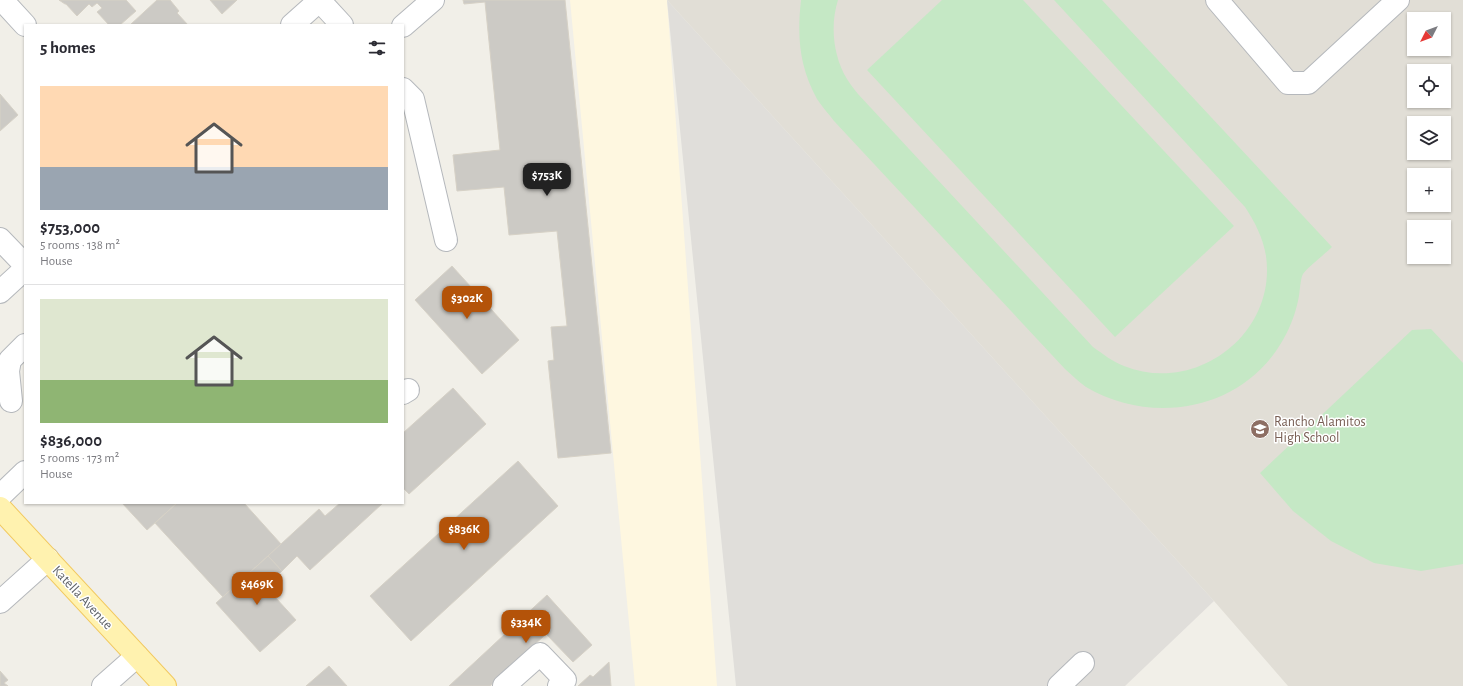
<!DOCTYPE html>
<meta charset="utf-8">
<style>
:root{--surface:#fff;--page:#f7f7f7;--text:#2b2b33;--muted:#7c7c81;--line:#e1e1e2;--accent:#b45309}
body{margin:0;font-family:"Alegreya Sans",sans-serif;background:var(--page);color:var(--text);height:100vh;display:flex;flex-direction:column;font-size:15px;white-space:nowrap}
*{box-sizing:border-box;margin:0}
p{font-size:13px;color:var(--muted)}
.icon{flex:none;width:22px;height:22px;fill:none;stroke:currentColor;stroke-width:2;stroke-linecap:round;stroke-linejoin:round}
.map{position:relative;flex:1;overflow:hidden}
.drawer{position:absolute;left:24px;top:24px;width:380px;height:480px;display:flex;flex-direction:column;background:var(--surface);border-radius:0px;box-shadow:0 1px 3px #0004}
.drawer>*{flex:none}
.needle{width:26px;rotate:228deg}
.controls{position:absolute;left:1407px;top:12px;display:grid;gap:8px}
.controls a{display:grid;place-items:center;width:44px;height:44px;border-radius:0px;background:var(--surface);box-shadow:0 1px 3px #0004;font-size:20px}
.price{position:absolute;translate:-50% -34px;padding:0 9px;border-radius:8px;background:var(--accent);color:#fff;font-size:13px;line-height:26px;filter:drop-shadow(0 1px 2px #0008)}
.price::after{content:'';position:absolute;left:50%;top:24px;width:12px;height:9px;margin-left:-6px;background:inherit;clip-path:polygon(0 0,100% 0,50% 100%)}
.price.on{background:#222;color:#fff}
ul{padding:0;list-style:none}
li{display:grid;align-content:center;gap:8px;height:212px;padding:0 16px}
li+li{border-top:1px solid var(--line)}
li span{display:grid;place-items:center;height:124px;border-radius:0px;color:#555}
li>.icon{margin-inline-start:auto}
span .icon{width:72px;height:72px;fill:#fffc;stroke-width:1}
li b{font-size:17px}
h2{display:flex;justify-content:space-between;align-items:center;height:48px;padding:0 16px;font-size:17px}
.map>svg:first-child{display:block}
.commercial{fill:#fef7e0}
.industrial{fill:#e0deda}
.education{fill:#e1ded6;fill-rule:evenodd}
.green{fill:#c5e8c5}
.building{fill:#cccac5;stroke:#d6d1c6}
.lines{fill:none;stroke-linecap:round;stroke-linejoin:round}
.minor-casing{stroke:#b5b8bc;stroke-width:24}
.major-casing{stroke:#f2c960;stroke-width:24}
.minor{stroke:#fff;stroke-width:22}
.major{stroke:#fff2af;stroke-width:22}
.labels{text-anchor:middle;stroke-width:3;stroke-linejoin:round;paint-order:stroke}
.education-label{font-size:14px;fill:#785e54;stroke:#fff;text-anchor:start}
.street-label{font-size:14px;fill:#5f6368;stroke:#fff}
</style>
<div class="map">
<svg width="1463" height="686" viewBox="0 0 1463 686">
<rect width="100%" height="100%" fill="#f1efe8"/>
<!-- commercial -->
<path class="commercial" d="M570,0H667L717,686H635Z"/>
<!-- industrial -->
<path class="industrial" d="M667,0L1214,601L1125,686H736Z"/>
<!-- education -->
<path class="education" d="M667,0H1463V686H1288L1214,601ZM1414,19H1444V49H1414ZM1414,71H1444V101H1414ZM1414,123H1444V153H1414ZM1414,175H1444V205H1414ZM1414,227H1444V257H1414Z"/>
<!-- green -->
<g class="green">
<path d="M801,0H838C830,25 833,56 847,79C850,84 854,89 858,94L1093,347C1103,354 1113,362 1124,366C1196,395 1277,334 1266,256C1263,238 1255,222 1245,207L1054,0H1102L1332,247C1326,253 1307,268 1303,274C1300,279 1300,294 1298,301C1294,319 1287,335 1276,351C1233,412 1149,424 1086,387C1079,382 1072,375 1065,369L834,121C829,114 822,107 817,99C799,66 797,36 801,0Z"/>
<path d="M942,0H1023L1234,226L1115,337L867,70Z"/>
<path d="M1431,329L1463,363V564L1421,571L1374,563L1331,541L1293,511L1260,473L1412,330Z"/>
</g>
<!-- building -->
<g class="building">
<path d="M59,0H126L136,11L120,25H109L97,12L102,8L97,3L92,7L89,4L77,16L66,4H65Z"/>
<path d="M157,0H170L179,11L177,13L188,25H130Z"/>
<path d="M210,0H237L222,14Z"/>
<path d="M463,0H565L611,453L558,458L548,361L554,360L551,327L567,326L557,231L509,235L504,187L457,191L453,155L500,150L485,2L464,4Z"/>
<path d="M0,94L18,115L0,131Z"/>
<path d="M452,266L519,340L482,374L415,300Z"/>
<path d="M453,388L486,424L409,494L403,488V433Z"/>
<path d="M518,461L558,506L411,641L370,596Z"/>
<path d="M122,503H177L147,530Z"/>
<path d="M177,503H244L281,544L223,597L155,523Z"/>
<path d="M340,503H383L310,570L297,556L282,571L268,556L319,509L325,516Z"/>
<path d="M268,556L282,571L265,586L296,620L260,652L216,603Z"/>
<path d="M547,595L592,645L573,662L546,634L490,686H449Z"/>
<path d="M609,662L611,686H578L590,675L593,677Z"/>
<path d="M329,666L347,686H306Z"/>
<path d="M0,671L8,680L4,683L8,686H0Z"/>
</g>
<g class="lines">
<!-- minor casing -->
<g class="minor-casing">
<g id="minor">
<path d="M2,0L25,25"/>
<path d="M319,0L342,25"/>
<path d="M1217,0L1288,83H1308L1398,0"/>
<path d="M292,25L320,0"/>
<path d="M403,26L433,0"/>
<path d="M403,89L413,99L446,240"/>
<path d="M0,239L25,265"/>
<path d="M0,292L25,269"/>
<path d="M403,393L408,390"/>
<path d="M11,401L8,371L10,360L25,345"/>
<path d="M0,496L25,472"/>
<path d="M0,602L48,559"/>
<path d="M103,686L137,656"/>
<path d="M504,686L540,654L565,680L559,686"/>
<path d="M1059,686L1083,663"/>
</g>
</g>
<!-- major casing -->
<g class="major-casing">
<path id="major" d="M0,508L165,686"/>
</g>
<!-- minor -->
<use href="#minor" class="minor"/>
<!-- major -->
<use href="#major" class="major"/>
</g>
<!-- icons -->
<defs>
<g id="school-disc" transform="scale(1)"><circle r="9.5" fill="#8d6e63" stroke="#fff"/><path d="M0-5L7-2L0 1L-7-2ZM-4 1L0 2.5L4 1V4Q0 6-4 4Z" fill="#fff"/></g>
</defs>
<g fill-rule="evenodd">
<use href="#school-disc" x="1260" y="429"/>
</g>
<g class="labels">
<!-- education labels -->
<g class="education-label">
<text x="1274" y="426">Rancho Alamitos<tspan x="1274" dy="16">High School</tspan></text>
</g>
<!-- street labels -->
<g class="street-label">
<text transform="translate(83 597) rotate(47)" y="5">Katella Avenue</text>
</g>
</g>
</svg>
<div class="controls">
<a><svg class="needle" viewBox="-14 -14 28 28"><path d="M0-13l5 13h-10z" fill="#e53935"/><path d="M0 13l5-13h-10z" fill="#7c7c81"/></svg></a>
<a><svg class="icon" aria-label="locate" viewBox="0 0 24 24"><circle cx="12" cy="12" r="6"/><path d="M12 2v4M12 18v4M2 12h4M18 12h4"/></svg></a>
<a><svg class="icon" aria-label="layers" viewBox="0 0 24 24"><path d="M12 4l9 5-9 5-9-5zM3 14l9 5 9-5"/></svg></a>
<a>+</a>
<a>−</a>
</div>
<b class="price on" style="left:547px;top:197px">$753K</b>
<b class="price" style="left:467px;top:320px">$302K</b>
<b class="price" style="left:464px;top:551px">$836K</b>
<b class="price" style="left:257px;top:606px">$469K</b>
<b class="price" style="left:526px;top:644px">$334K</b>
<section class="drawer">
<h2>5 homes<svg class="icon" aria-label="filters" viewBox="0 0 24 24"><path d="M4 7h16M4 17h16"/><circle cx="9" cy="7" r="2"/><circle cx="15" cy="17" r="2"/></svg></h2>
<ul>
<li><span style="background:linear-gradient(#ffd9b3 65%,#9aa5b1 0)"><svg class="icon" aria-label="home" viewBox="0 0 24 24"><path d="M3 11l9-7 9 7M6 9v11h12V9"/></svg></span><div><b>$753,000</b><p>5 rooms · 138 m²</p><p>House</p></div></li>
<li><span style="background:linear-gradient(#dfe7d0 65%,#8fb573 0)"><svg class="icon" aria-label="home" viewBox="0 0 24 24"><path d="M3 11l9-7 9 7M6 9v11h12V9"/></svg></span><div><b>$836,000</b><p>5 rooms · 173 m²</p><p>House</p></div></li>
</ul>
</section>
</div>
